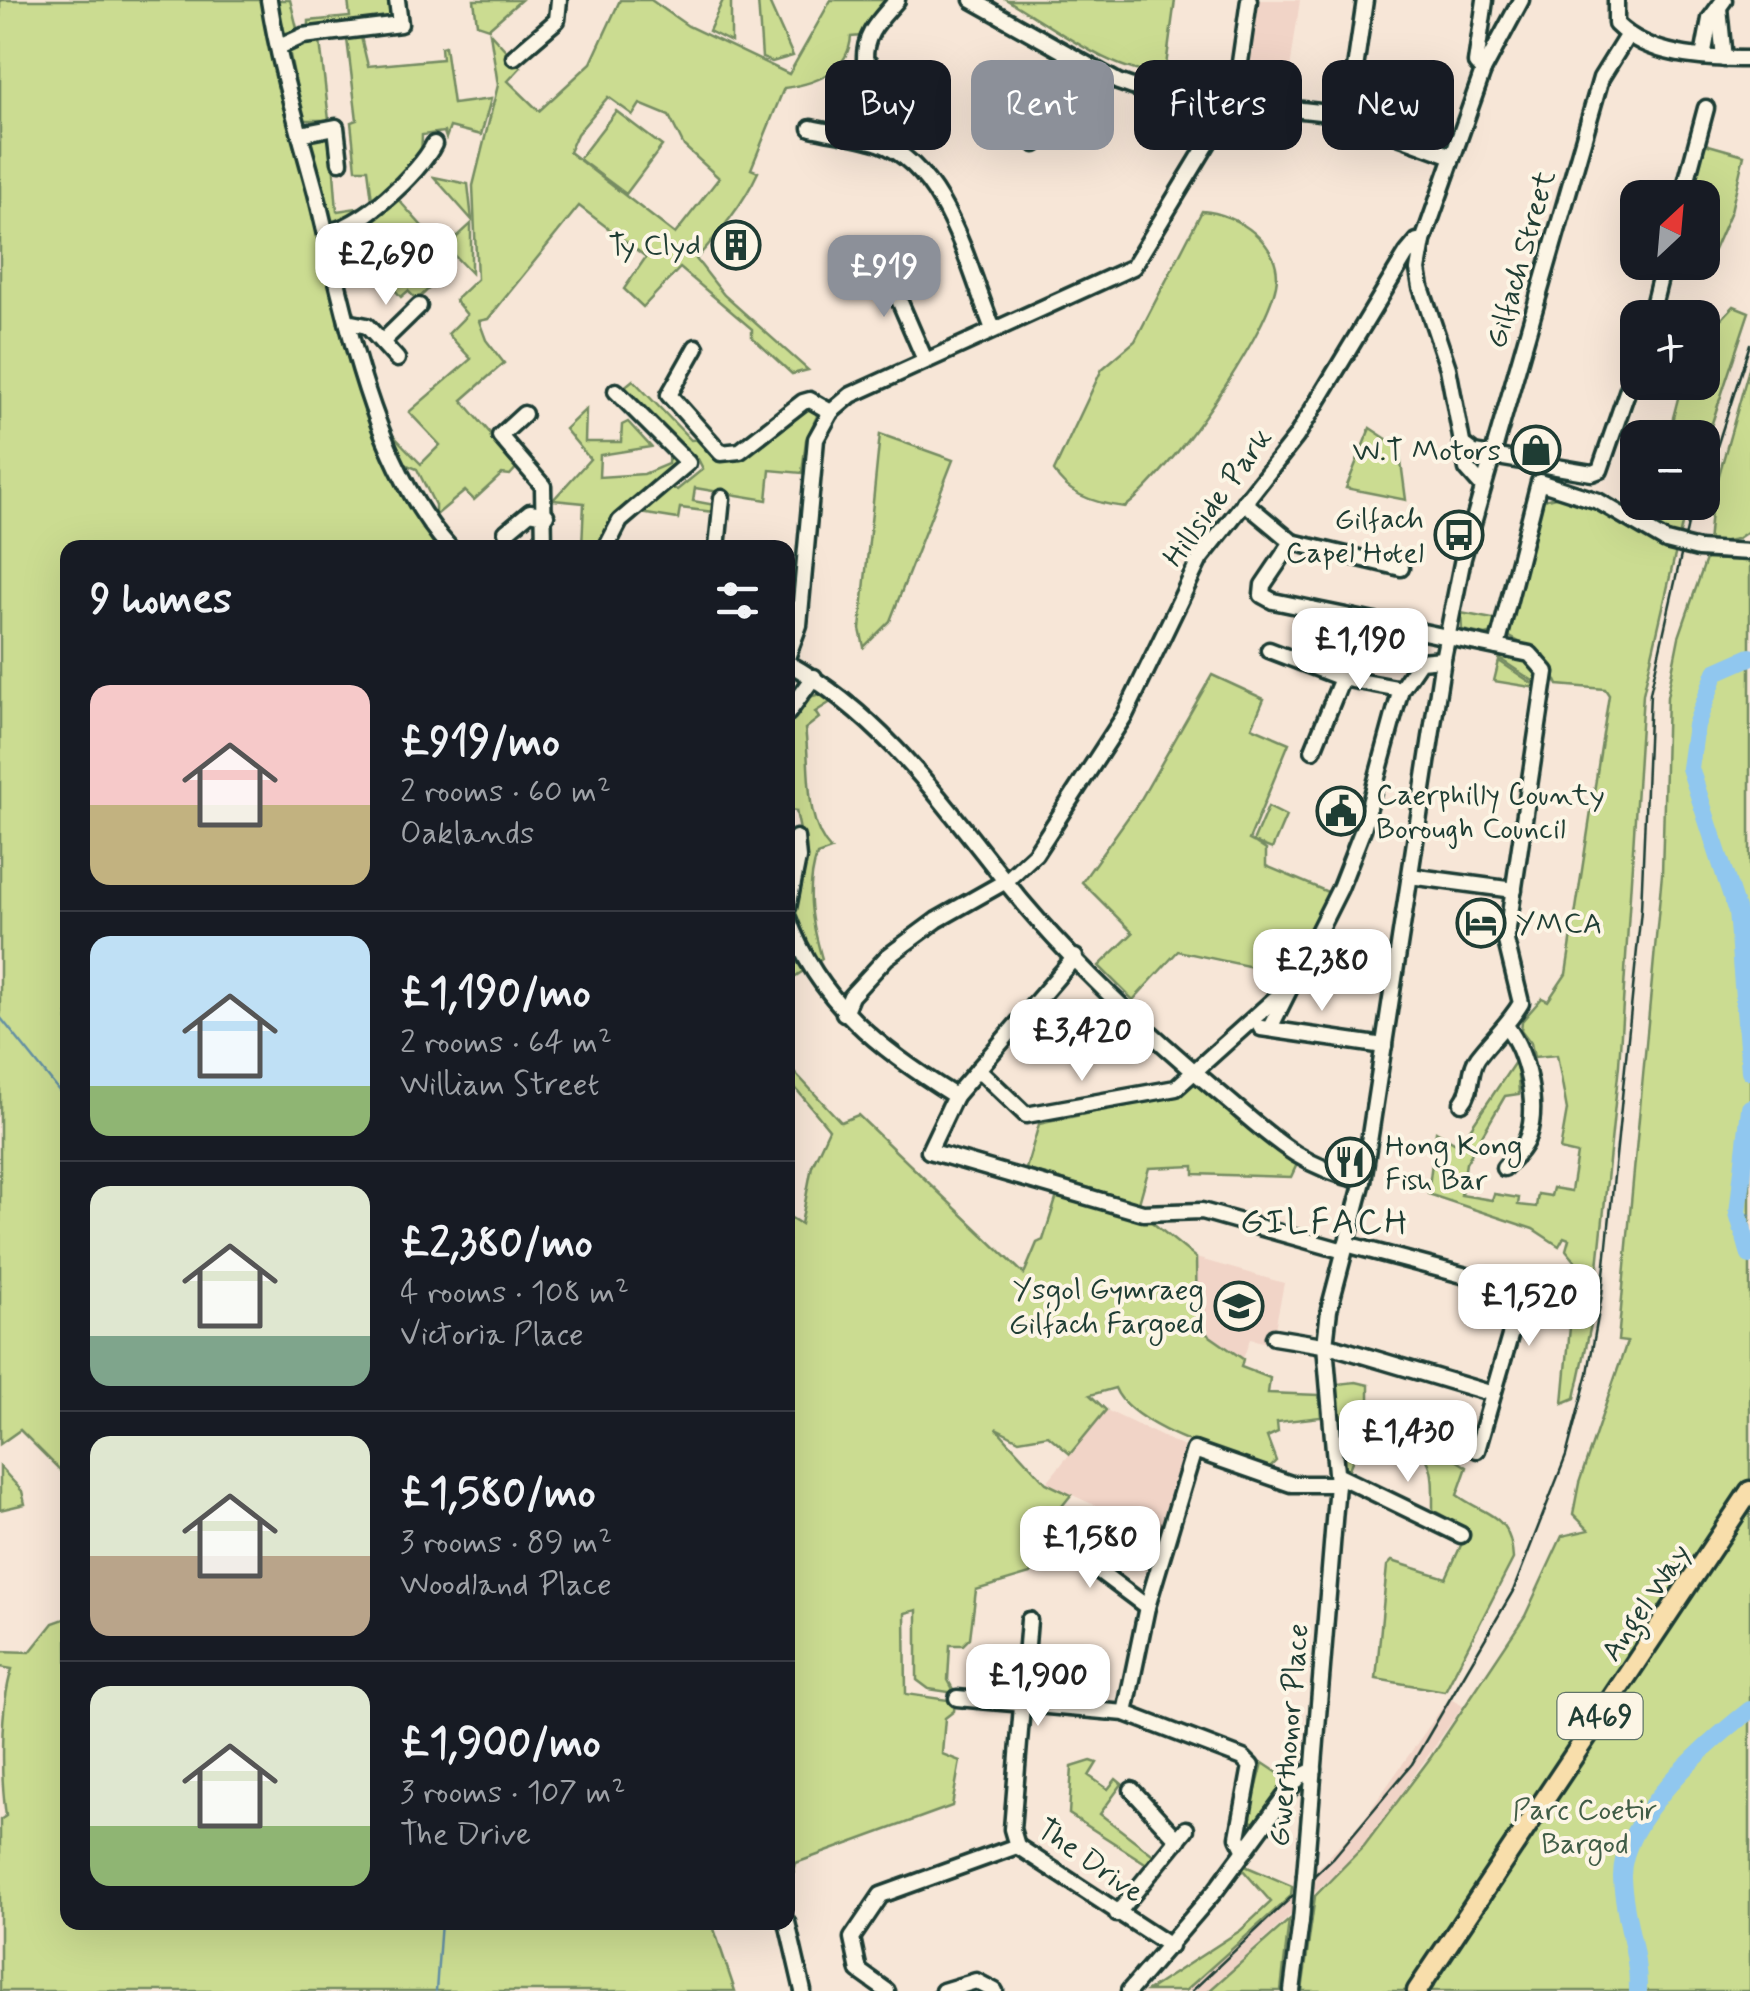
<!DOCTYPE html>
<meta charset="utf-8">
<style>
:root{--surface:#171b24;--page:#20242c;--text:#f1f3f6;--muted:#9ea1a6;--line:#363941;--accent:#8c9099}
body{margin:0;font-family:Mynerve,sans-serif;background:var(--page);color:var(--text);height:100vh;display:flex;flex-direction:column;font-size:38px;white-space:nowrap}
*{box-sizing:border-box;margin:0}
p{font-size:32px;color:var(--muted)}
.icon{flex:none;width:55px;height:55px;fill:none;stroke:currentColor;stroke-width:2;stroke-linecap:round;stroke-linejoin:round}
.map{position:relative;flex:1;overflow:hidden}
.sheet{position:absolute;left:60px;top:540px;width:735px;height:1390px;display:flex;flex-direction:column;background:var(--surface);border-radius:20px;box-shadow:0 10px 40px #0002}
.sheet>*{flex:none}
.guide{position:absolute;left:825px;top:60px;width:775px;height:90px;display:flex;gap:20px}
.needle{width:65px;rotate:26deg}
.fabs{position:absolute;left:1620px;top:180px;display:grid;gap:20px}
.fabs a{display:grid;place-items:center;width:100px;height:100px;border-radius:20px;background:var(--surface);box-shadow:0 10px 40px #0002;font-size:50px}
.price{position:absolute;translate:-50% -85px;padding:0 22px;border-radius:20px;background:#fff;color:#222;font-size:32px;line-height:65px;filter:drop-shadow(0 2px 5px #0008)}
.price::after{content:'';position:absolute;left:50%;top:60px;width:30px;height:22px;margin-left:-15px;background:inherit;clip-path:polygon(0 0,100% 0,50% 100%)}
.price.active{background:var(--accent);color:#fff}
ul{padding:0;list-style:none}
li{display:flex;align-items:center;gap:30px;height:250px;padding:0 30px}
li+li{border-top:2px solid var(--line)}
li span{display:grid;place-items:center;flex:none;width:280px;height:200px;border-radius:20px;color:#555}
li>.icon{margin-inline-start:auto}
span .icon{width:120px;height:120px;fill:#fffc;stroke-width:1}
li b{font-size:42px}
h2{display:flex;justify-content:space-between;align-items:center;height:120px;padding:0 30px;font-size:42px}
.chip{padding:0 35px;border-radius:20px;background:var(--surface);box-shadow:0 10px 40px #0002;font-size:35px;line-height:90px}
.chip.active{background:var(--accent);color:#fff}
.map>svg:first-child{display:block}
.built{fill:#f1d4c7}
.green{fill:#cbdc91;stroke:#758c62;stroke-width:2.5;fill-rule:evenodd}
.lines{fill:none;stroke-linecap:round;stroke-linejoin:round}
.stream{stroke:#6390a4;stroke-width:2.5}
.river{stroke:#90c7ef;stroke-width:18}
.minor-casing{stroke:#1f3d34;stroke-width:21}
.major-casing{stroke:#1f3d34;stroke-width:25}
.minor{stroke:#fcf5e5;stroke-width:14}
.major{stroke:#f8deab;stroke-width:18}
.rail{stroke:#1f3d34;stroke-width:2.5}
.minor-bridge-casing{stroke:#1f3d34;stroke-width:21;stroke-linecap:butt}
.minor-bridge{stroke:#fcf5e5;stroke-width:14}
.labels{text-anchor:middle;stroke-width:8;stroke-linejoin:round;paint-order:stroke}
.shield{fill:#fcf5e5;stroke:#617469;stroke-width:2.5}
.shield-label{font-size:28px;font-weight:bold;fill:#1f3d34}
.poi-label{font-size:30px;fill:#1f3d34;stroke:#fcf5e5;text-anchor:end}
.street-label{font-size:30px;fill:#1f3d34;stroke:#fcf5e5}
.park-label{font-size:30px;fill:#415d47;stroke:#fcf5e5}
.quarter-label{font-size:35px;letter-spacing:2.5px;fill:#1f3d34;stroke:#fcf5e5}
</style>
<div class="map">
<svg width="1750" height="1991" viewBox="0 0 1750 1991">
<rect width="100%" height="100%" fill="#f7e6d7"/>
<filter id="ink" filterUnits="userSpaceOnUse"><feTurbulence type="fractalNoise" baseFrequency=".01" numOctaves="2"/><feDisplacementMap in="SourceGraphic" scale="20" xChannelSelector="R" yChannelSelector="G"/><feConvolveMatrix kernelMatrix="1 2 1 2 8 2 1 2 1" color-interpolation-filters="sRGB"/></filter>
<g filter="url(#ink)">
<!-- built -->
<g class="built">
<path d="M1256,0H1300L1290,69L1248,61Z"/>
<path d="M1196,1258L1284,1283L1272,1344L1250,1339L1243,1359L1197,1327Z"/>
<path d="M1106,1410L1184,1447L1160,1535L1046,1483Z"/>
<path d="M1449,1698L1463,1706L1364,1847L1209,1991H1185L1291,1896L1361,1823Z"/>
</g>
<!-- green -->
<g class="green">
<path d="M0,0H262L319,232L391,467L435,547L68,548L67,1477L20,1430L0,1444Z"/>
<path d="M275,0H290L298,32L285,33Z"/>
<path d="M348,0H393L395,14L387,22C373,23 360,14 346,26L309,27V21L350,17Z"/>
<path d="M474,0H521L489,28L477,24Z"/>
<path d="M620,0H651L688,26L789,74L831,0H893L861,36L851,37C848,72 814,84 784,88L751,169L758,172C743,205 720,232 696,259L724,295L808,370L792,374L752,337V329L680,268L643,307L624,289L646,257L579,206L488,319L479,321L486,340L504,363L462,400L518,466L510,475L502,474L474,500L465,491L435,516V505L417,469L402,463L390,432L421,464L440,445L409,412L471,359L448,334L467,315L455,300L477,279L473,186L498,85L490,33L521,67L508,81L539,111L591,63ZM608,97L633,115L640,104L669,116L684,146L719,178L675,234L569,152L577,134Z"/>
<path d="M723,0H731V42L709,31Z"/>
<path d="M758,0H768L793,56L772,62L762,58Z"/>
<path d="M1007,0H1175L1165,73C1118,78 1049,24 1007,0Z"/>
<path d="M361,37L368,66L442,59L441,47L445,46L453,104L491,99L481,135L450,127L446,138L444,132L422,135L421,158L372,200L368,169H356L351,122L357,120L347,39Z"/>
<path d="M304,40L306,44L320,41L329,120H303L289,50Z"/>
<path d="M616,111L662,146L626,194L579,159Z"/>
<path d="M331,134L337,211L364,207L338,225L328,218L309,142L310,137Z"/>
<path d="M1705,144L1744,155L1731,211L1714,250L1703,246L1702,198L1689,197Z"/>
<path d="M434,177L468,184L472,220Z"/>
<path d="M395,196L446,253L429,269L438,280L417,300L408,291L401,297L350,237L351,231Z"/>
<path d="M1202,211C1236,213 1284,244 1276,285C1265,339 1169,475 1125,507C1098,504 1068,496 1054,471L1102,369L1135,341Z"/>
<path d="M471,224V273L446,247Z"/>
<path d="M1734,306L1749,312L1703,450L1702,438L1668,437L1682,383L1702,382L1703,339Z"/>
<path d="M1750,365V530L1737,539L1708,544L1712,500Z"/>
<path d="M633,380L691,440L701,439L723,458L804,404L814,408L817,416L806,440L802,473L770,470L767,500L695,488L693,501L715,505L714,512L680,508L678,519L634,512L668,486L677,490L703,469L698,459L691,457L623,388Z"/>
<path d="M586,409L585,442H621L622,425L628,422L651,447L600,455L599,477L644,474L668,464L669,448L679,465L622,510L599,547H582L584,503L553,500L590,459L565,429Z"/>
<path d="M1370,428L1399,447L1406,500L1346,488Z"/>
<path d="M880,434L953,460L890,621L864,647L860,629Z"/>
<path d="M1567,494L1636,530L1654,518L1657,503H1685L1686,507L1643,694L1619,1065L1593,1315L1575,1398L1563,1403L1576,1262L1566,1250L1569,1239L1564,1237L1559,1246L1533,1229L1428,1194L1436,1131L1459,1145L1517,1059L1519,1094L1505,1096L1466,1163L1461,1195L1492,1200L1494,1194L1519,1198L1518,1205L1536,1207L1538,1194L1551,1196L1553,1188L1571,1191L1577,1154L1560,1150L1567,1110L1557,1055L1534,1057L1531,1043L1521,1030L1522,1021L1542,998L1548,1001L1566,974L1609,695L1605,689L1558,685L1544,655L1506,635L1539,507L1543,500Z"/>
<path d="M1706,559L1750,561V1991H1302L1315,1896L1364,1846L1431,1757L1525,1616L1562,1536L1589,1530L1573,1514L1579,1483L1627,1342L1618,1341L1662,874L1667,697L1679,637Z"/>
<path d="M1461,613L1498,620L1496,632L1486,635L1462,630Z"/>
<path d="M1507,655L1529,660L1540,676L1539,685L1500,659Z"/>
<path d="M1499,661L1536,686L1537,688L1494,681Z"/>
<path d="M1212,675L1264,699L1252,727L1289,743L1249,840L1253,842L1268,807L1286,816L1272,849L1254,842L1266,850V866L1330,893L1290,975L1178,951L1133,1000L1099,966L1133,933L1082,882L1141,799Z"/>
<path d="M824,693L834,700L815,712L819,718L805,729C811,766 803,821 831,850L817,855C805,891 812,923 822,959L788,981V927L803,845L796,811L788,810V719L809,697Z"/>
<path d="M788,1065L841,1122L858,1115L1024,1274L1037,1243L1043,1240L1057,1196L1149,1220L1196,1258L1197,1327L1243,1359L1241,1367L1270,1378L1268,1393L1319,1395L1321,1417L1277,1422L1278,1432L1267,1437L1276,1461L1267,1470C1227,1454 1131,1428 1115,1388L1090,1395L1106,1410L1070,1454L1048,1435L1019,1440L996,1428L1046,1483L1071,1495L1047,1525L1056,1535L1030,1574L976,1590L970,1638L963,1645H950L948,1680L955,1693L929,1689L917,1680V1610L905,1613L906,1694L955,1701L954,1711L945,1718L942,1754L960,1761L952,1806L796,1863L788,1896V1216L801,1224L812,1166L829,1129L788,1079Z"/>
<path d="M1192,1084L1204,1085L1297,1164L1291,1177L1194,1174V1166L1149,1168L1139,1203L1026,1169L1039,1124L1177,1094Z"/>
<path d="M1356,1382L1369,1385V1411L1354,1414L1355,1429H1364L1363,1434L1349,1469L1344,1467L1337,1384Z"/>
<path d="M1401,1427L1415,1432L1438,1459H1454L1467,1467L1457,1495C1487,1517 1511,1513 1513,1559L1445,1691L1376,1679L1387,1566L1392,1561L1446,1578L1468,1530L1433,1510C1433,1467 1435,1457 1396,1433Z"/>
<path d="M0,1467L22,1491L25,1504L0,1510Z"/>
<path d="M67,1618L68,1922L712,1923L735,1991H0V1820L6,1816C0,1773 0,1707 12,1669L0,1667V1651L30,1652L53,1623Z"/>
<path d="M1091,1761L1097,1763L1089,1776L1108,1789L1116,1779L1122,1784L1100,1814L1156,1857L1150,1866L1069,1814L1072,1767Z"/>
<path d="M1263,1763L1290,1781L1259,1825L1248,1820Z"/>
<path d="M1245,1866L1292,1886L1291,1896L1185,1991H1147L1241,1930L1271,1902L1243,1870Z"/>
<path d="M1289,1920L1281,1991H1209Z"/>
</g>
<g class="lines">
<!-- stream -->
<g class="stream">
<path d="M1745,1005L1750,1004"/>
<path d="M0,1017L68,1102"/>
<path d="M1738,1213L1750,1215"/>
<path d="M436,1991L441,1922"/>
</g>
<!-- river -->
<g class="river">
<path d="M1750,657L1716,672L1696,725L1690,768L1737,912L1750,1071"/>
<path d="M1750,1108L1738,1213L1750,1255"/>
<path d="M1638,1991C1639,1952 1623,1915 1622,1877C1621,1818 1708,1743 1750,1710"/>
</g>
<!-- minor casing -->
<g class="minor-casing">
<g id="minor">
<path d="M269,0C279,65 299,130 316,193C344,305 370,460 450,548"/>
<path d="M972,0L1118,82L1150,93L1338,114L1452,156"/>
<path d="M1616,0V24C1649,57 1705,59 1750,59"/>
<path d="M1719,8L1724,59"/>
<path d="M279,47L303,36L400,24L397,0"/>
<path d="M514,57L557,20L559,0"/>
<path d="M1703,57L1710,19L1724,0"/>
<path d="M1483,71L1476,63L1485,0"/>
<path d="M883,77L865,60C864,33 880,20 897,0"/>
<path d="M1234,104L1249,0"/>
<path d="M1348,117L1365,0"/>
<path d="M811,128C833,133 857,136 879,143C947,168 968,268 993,329"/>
<path d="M300,134L336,127L340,162"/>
<path d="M1035,144L1041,107L1068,55"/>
<path d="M1682,198L1706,108"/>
<path d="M326,232C357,231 420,173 434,144"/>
<path d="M883,263L925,360"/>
<path d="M1650,318L1664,262"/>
<path d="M347,322L367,326L397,359"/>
<path d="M382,342L419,306"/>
<path d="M696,347L669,395L721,453L740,451L803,402L810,400L831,412"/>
<path d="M524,414L500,436L543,486L544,548"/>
<path d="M1466,447L1474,453L1592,473L1600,470L1638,360"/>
<path d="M1482,486L1467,469L1448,368L1421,287L1418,270L1423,241L1483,71L1521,0"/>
<path d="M1244,502L1292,542L1401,568"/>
<path d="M506,532L530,512L546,515"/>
<path d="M1292,542L1263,585L1262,595L1273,601L1530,654L1546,672L1506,941L1521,1003C1509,1024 1492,1038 1478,1057C1468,1071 1474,1088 1462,1103"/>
<path d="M606,548L620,521L688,463L616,391"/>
<path d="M717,548L722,498"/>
<path d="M1698,549L1750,552"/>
<path d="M1497,647L1539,482L1598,501L1666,541"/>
<path d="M1269,650L1342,678L1401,689"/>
<path d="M788,655L799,625L816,439L831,412L851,395L1133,267L1223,118L1224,103"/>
<path d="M788,663C882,716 940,799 1006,882C1067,958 1142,1028 1217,1091C1268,1133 1296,1166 1363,1181"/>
<path d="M788,713L814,677"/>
<path d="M1313,750L1342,678L1356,620"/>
<path d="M1410,876L1514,890"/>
<path d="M788,908L798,858L796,838"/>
<path d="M788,918C817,1001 882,1051 955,1096"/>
<path d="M1075,957L955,1096L929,1151L1143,1213L1202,1211L1344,1251"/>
<path d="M844,1013L851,996L887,957L937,920L1006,881L1035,854L1125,715L1200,559L1296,437L1407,253L1417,241H1423"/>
<path d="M1261,1028L1384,1046"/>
<path d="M1270,1028L1340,888L1363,829L1401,689L1420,661L1443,659"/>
<path d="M978,1069L1026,1115L1176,1088L1276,998"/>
<path d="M1504,1168C1513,1158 1524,1149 1528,1136C1539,1104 1526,1052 1507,1027"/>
<path d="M1346,1244L1523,1291L1477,1450"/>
<path d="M1274,1337L1335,1347L1493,1394"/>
<path d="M1337,1475L1461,1535"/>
<path d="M1059,1541L1147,1607"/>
<path d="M1029,1620L1012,1829L1017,1846L1170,1946"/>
<path d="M957,1698L1125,1713L1243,1758L1251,1766L1238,1837L1245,1851"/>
<path d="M1125,1713L1147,1607L1194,1450L1291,1484H1337"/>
<path d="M1132,1790L1178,1840"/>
<path d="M1305,1875L1337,1484L1325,1345L1329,1310L1363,1181L1443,659L1463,558L1601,78L1627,36"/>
<path d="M1117,1914L1186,1829"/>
<path d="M787,1922L803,1991"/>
<path d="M887,1991L859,1971L852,1938L881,1895L1017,1846"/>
<path d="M943,1991L976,1981L995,1991"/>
<path d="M1129,1991L1216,1890L1299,1777L1314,1770"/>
<path d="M1292,1991L1301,1921"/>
</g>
</g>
<!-- major casing -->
<g class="major-casing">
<path id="major" d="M1417,1991L1750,1491"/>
</g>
<!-- minor -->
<use href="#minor" class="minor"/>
<!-- major -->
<use href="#major" class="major"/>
<!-- rail -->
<g class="rail">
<path d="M1702,493L1750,344"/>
<path d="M1192,1991L1334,1857L1412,1764L1513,1591L1566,1456L1588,1373L1602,1294L1641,910L1650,693L1693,502"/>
</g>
<!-- minor-bridge casing -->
<g class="minor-bridge-casing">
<g id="minor-bridge">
<path d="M1666,541L1698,549"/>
<path d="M1301,1921L1305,1875"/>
</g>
</g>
<!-- minor-bridge -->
<use href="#minor-bridge" class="minor-bridge"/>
</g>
</g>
<!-- icons -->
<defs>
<g id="building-ring" transform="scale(2.5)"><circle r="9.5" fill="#fcf5e5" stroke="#1f3d34" stroke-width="1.5"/><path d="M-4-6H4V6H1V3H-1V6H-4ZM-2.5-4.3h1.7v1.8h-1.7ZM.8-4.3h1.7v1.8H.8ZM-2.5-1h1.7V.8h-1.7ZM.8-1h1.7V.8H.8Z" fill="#1f3d34"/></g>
<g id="shop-ring" transform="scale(2.5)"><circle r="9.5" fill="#fcf5e5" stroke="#1f3d34" stroke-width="1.5"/><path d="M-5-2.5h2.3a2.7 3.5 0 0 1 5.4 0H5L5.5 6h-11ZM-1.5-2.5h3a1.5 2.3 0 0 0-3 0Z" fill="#1f3d34"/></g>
<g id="bus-ring" transform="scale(2.5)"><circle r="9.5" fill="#fcf5e5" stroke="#1f3d34" stroke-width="1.5"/><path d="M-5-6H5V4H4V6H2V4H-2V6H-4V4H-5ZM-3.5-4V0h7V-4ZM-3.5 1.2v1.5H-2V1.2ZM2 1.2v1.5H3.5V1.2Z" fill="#1f3d34"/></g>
<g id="civic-ring" transform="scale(2.5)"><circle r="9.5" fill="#fcf5e5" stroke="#1f3d34" stroke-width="1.5"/><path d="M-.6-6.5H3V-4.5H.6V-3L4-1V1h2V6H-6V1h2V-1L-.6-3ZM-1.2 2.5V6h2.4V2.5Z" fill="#1f3d34"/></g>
<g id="hotel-ring" transform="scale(2.5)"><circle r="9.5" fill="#fcf5e5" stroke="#1f3d34" stroke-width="1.5"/><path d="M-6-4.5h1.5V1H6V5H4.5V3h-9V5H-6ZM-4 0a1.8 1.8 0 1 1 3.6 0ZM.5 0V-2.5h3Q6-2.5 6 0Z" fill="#1f3d34"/></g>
<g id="restaurant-ring" transform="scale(2.5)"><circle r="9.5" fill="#fcf5e5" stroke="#1f3d34" stroke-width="1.5"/><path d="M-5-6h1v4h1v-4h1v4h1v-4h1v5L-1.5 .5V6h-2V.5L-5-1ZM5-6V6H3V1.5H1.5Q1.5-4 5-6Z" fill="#1f3d34"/></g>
<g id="school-ring" transform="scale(2.5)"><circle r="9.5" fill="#fcf5e5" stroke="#1f3d34" stroke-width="1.5"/><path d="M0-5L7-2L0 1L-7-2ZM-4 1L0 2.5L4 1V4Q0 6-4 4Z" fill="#1f3d34"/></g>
</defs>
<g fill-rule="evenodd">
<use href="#building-ring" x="736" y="245"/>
<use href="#shop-ring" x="1536" y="450"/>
<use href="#bus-ring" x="1459" y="535"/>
<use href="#civic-ring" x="1341" y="811"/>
<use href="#hotel-ring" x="1481" y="923"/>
<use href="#restaurant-ring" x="1350" y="1162"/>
<use href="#school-ring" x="1239" y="1306"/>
</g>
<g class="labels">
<!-- shield labels -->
<rect class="shield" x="1557.5" y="1693" width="85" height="46" rx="8"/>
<g class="shield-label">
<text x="1600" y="1726">A469</text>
</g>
<!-- poi labels -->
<g class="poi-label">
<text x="701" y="255">Ty Clyd</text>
<text x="1501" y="460">W.T Motors</text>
<text x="1424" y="528">Gilfach<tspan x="1424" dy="34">Capel Hotel</tspan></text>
<text x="1376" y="804" text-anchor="start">Caerphilly County<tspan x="1376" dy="34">Borough Council</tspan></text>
<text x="1516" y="933" text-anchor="start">YMCA</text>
<text x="1385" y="1155" text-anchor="start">Hong Kong<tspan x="1385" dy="34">Fish Bar</tspan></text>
<text x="1204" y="1299">Ysgol Gymraeg<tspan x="1204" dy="34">Gilfach Fargoed</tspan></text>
</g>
<!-- street labels -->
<g class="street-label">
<text transform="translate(1520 259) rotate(-74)" y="10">Gilfach Street</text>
<text transform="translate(1217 497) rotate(-54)" y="10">Hillside Park</text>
<text transform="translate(1645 1602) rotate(-56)" y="10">Angel Way</text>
<text transform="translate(1288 1735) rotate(-85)" y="10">Gwerthonor Place</text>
<text transform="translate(1091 1860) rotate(35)" y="10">The Drive</text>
</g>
<!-- park labels -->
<g class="park-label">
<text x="1585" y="1819">Parc Coetir<tspan x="1585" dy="34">Bargod</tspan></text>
</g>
<!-- quarter labels -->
<g class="quarter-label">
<text x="1325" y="1233">GILFACH</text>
</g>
</g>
</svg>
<div class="fabs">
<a><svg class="needle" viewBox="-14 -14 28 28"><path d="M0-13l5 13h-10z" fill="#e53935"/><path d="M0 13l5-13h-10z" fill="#9ea1a6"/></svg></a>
<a>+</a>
<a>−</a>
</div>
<b class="price" style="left:386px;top:308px">£2,690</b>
<b class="price active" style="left:884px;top:320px">£919</b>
<b class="price" style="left:1360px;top:693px">£1,190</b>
<b class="price" style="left:1322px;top:1014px">£2,380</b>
<b class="price" style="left:1082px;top:1084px">£3,420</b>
<b class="price" style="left:1529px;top:1349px">£1,520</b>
<b class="price" style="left:1408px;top:1485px">£1,430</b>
<b class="price" style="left:1090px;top:1591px">£1,580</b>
<b class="price" style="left:1038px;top:1729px">£1,900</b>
<div class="guide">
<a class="chip">Buy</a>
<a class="chip active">Rent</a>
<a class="chip">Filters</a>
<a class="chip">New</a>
</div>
<section class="sheet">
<h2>9 homes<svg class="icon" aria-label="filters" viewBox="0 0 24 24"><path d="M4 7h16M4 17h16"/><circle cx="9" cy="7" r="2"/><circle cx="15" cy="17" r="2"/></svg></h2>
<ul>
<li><span style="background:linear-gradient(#f6c9c9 60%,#c2b280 0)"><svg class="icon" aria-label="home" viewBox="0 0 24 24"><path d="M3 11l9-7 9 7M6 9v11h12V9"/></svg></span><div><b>£919/mo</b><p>2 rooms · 60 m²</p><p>Oaklands</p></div></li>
<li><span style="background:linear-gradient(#bfe0f5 75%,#8fb573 0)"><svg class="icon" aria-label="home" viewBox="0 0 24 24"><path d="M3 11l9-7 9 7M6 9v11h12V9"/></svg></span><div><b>£1,190/mo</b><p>2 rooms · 64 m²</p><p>William Street</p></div></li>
<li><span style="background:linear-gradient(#dfe7d0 75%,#7fa58c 0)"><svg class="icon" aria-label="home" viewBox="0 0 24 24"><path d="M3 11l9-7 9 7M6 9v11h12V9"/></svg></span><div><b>£2,380/mo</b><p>4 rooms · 108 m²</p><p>Victoria Place</p></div></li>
<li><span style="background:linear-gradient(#dfe7d0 60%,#b9a48a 0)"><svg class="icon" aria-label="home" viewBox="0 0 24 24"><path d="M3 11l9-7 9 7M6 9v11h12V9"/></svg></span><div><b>£1,580/mo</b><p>3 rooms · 89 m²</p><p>Woodland Place</p></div></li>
<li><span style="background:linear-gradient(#dfe7d0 70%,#8fb573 0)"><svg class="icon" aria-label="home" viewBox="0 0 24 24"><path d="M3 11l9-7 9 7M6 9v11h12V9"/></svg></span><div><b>£1,900/mo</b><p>3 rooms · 107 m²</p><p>The Drive</p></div></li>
</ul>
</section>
</div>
